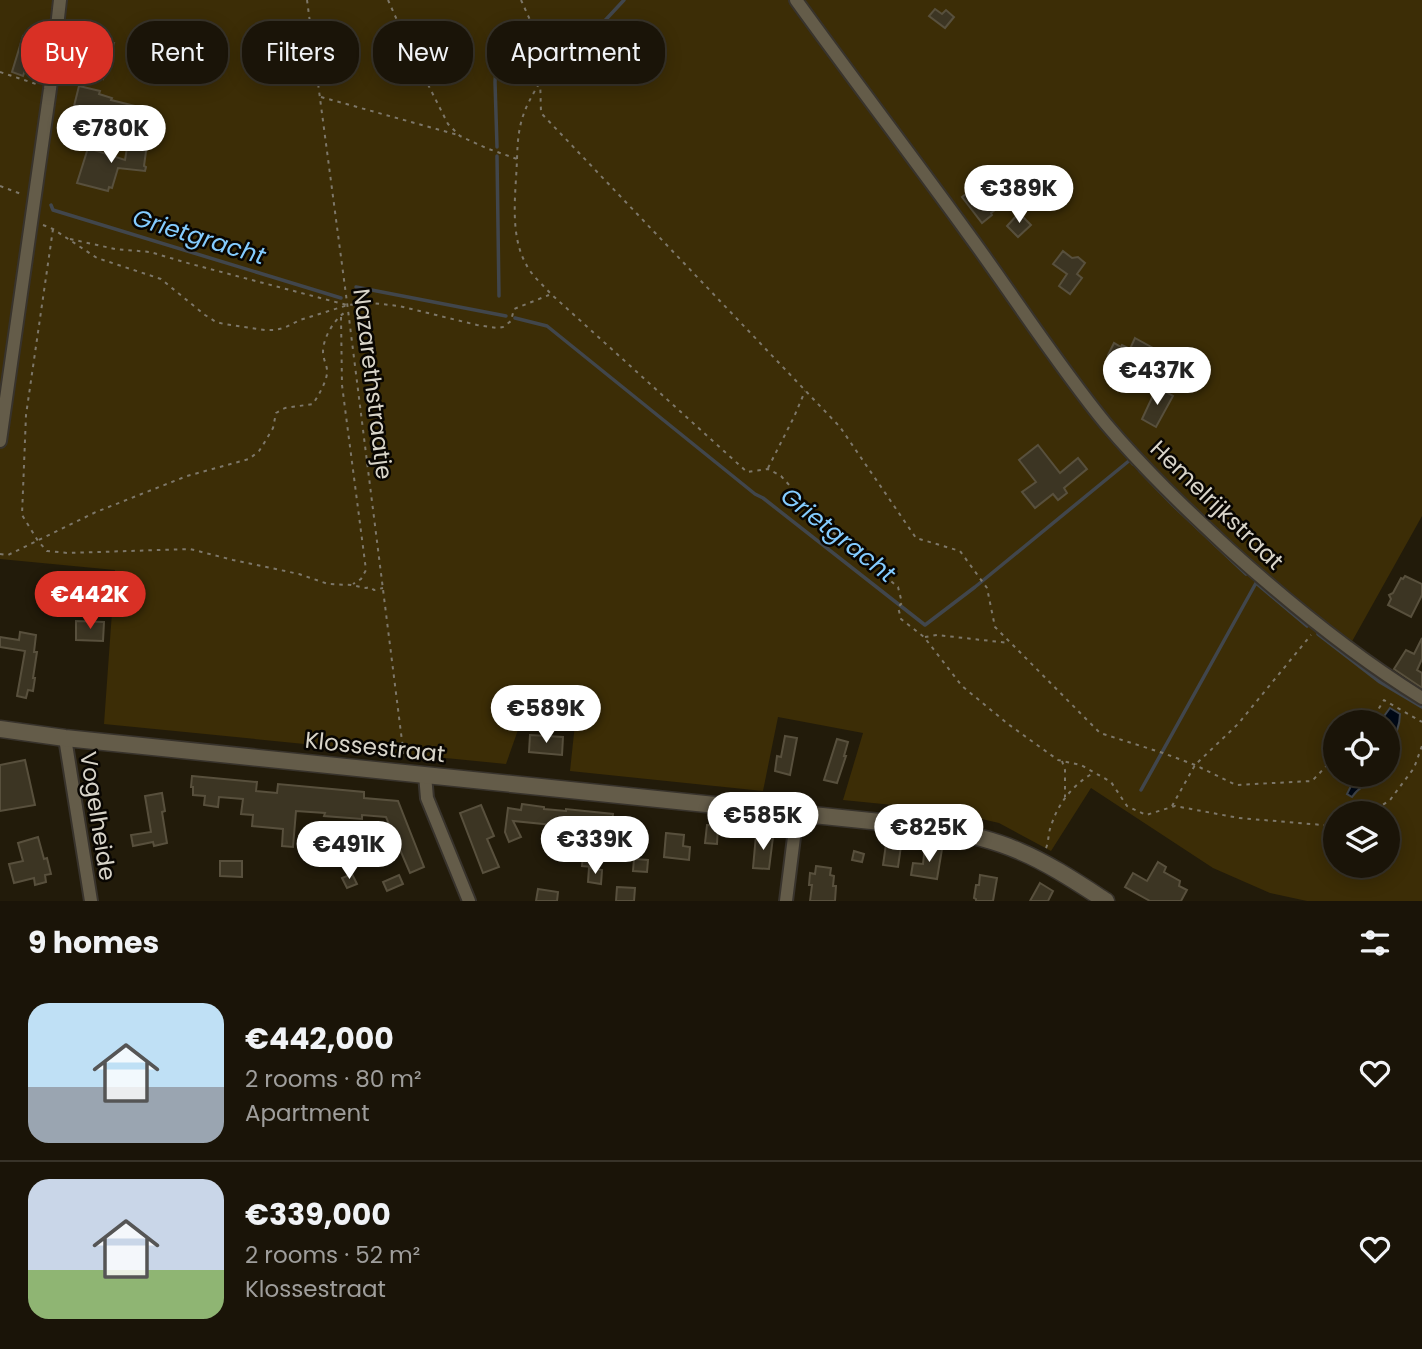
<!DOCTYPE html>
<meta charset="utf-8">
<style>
:root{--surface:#1a1408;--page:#231d12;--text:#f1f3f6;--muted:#9f9e9c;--line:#383329;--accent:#d93025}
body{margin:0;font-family:Poppins,sans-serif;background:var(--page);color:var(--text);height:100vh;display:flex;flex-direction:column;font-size:26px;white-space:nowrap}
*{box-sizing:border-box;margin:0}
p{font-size:23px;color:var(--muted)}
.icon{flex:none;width:38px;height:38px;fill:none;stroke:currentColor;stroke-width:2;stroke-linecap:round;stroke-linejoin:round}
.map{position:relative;height:901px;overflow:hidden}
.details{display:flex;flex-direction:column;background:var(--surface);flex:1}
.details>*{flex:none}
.top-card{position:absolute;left:21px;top:21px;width:700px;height:63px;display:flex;gap:14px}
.controls{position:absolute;left:1323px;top:710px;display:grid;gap:14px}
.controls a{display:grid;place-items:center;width:77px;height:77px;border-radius:50%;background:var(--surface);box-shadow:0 4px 18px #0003,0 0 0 2px var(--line);font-size:35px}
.price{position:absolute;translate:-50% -60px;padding:0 16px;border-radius:24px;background:#fff;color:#222;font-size:23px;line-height:46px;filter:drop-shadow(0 2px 4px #0008)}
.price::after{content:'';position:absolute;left:50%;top:42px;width:21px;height:16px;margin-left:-10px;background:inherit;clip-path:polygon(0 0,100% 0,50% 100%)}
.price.current{background:var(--accent);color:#fff}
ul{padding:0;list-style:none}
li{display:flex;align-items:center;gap:21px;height:175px;padding:0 28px}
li+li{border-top:2px solid var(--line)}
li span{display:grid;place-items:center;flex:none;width:196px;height:140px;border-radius:21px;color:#555}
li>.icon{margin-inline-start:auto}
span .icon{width:84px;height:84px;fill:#fffc;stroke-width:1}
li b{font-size:30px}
h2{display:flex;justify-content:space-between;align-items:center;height:84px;padding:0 28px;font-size:30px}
.chip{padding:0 24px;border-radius:28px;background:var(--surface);box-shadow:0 4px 18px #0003,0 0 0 2px var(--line);font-size:24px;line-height:63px}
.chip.current{background:var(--accent);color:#fff}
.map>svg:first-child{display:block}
.green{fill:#3c2d06;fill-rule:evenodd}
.water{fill:#000916;stroke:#41464c;stroke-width:2}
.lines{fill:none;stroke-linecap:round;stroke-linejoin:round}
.stream{stroke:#41464c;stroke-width:3.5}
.building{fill:#3c3523;stroke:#58503d;stroke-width:2}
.minor-casing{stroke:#38332c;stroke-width:16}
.tertiary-casing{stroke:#38332c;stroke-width:19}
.path{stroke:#7d7769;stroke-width:2;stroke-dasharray:3.5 5;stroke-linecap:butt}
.minor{stroke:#645c49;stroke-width:12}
.tertiary{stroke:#645c49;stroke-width:16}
.labels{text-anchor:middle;stroke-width:5;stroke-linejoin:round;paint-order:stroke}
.street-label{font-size:23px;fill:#d8d4c9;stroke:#090602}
.water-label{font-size:24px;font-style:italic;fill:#84ccff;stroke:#090602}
</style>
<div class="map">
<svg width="1422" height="901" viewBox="0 0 1422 901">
<rect width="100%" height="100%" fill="#221b0a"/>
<!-- green -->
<path class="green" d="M0,0H1422V516L1350,645L1422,689V901H1307L1270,893L1213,868L1091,788L1051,851L999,823L943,810L843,800L863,733L778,717L763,791L570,771L575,724L524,713L506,764L104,724L115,570L0,559ZM1335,723H1388V775H1335ZM1335,814H1388V866H1335Z"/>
<!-- water -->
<g class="water">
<path d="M1390,708L1400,714C1400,727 1395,737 1388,748V723H1379Z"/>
<path d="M1353,775H1374C1367,787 1360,785 1352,797L1347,794L1351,786Z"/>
</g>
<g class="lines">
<!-- stream -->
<g class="stream">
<path d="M497,49L495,82L497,147"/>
<path d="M546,84L624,0"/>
<path d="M497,156L499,296"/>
<path d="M51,205L53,210L341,298"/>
<path d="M356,287L506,316"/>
<path d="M515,318L547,326L755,494L763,498L925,625L975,587L1130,460L1133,464"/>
<path d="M1140,471L1173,505L1246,574"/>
<path d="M1318,634L1380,682L1422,707"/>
<path d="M1141,790L1256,583L1307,626"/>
</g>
</g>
<!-- building -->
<g class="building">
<path d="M935,9L942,14L946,10L954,17L945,28L929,16Z"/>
<path d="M23,36L35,40L23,76L12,72Z"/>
<path d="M92,39L114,43L103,79L81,67L87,46L90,47Z"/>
<path d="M79,86L100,91L99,94L112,98L111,100L139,107L135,124L110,117L108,124L89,118L91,111L74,106Z"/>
<path d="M132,136L142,137V143L147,144L144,166L146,167L145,171L118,168L112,188L109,187L108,191L77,183L88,148L125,160L128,142H131Z"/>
<path d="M1017,167L1028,175L1018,188L1007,180Z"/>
<path d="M973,189L980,198L984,195L995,210L991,213L992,215L982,223L962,197Z"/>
<path d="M1019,213L1031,225L1018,237L1007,226Z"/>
<path d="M1063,251L1072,258L1078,257L1085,263L1077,274L1082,278L1070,294L1059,286L1067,274L1053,264Z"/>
<path d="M1135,338L1162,353L1143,388L1116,373L1122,363L1108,355L1114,343L1121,347L1122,345L1130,349Z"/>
<path d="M1157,387L1173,396L1156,427L1142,419Z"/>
<path d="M1038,445L1060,473L1078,458L1087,469L1064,488L1067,493L1058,500L1053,494L1035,508L1022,492L1036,482L1019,460Z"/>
<path d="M1405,576L1422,584V595L1411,617L1388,605L1391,599L1389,595L1393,593L1401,578L1403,579Z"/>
<path d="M76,621L104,622L103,641L76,640Z"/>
<path d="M20,632L36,635L34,652H37L33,678H35L33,691L28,690L26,698L17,696L25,651L0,647V637L19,640Z"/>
<path d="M1422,638V659L1417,670L1422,673V688L1394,669L1406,650L1414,654Z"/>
<path d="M530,735L563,737L562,755L529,752Z"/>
<path d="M785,736L797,738L790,775L775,771L777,756L781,757Z"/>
<path d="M837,739L848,742L844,756H846L837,783L824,780Z"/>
<path d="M25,760L35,805L0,811V765Z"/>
<path d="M192,776L257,782L256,791L277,793L278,784L364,792V798L398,801L424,867L410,873L386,817L362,815V819L324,816L325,813L296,811L293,847L282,846L283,829L252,826L253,815L241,814L243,799L219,797L218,807L204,805L205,796L193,795V787H191Z"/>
<path d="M162,793L165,811L162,812L167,843L154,846L153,842L133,846L131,835L151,832L145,796Z"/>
<path d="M522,804L544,807V809L566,811V809L613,814L611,836L574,830L567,834L557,833L553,825L513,821L521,837L509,842L505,832L508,808L521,810Z"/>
<path d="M481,805L494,836L487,839L499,867L483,873L460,813Z"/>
<path d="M707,825L718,826L717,844L705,843Z"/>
<path d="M666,833L684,835L683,846L690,847L689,860L664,857Z"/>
<path d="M756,835L773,837L769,869L753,868Z"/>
<path d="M38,837L44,859L47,858L51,874L45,875L46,882L35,885L34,878L14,883L9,864L23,861L18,843Z"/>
<path d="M378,839L386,846L347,863L349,843L366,844Z"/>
<path d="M886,844L901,846L898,867L883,865Z"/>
<path d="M925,846L942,849L937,879L911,875L913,863L923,864Z"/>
<path d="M854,851L864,854L862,862L852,860Z"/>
<path d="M583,854L596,855L594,867L582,866Z"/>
<path d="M634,859L648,860L647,872L633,871Z"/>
<path d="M220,861H242V877L220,876Z"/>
<path d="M1158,862L1166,867L1164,872L1180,881L1179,886L1187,890L1181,901H1150L1125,887L1133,873L1147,881Z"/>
<path d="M816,866L831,868L830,875L834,876L833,886H836L835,901H810L812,885H809L810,873L815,874Z"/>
<path d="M589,868L602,870L601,884L588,882Z"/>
<path d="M352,874L357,884L347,888L342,878Z"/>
<path d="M399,875L403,884L387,891L383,882Z"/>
<path d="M980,875L997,878L993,901H976V899L974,898L976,885H979Z"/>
<path d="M1040,883L1053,891L1048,901H1030Z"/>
<path d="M617,887L635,888L634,901H616Z"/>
<path d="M538,889L558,892L557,901H536Z"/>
</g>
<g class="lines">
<!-- minor casing -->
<g class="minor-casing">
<g id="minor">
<path d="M796,0C853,79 912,156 969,235C1015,298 1057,364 1106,424C1144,469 1186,509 1229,549C1290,604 1352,655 1422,698"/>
<path d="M0,441L50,89L60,0"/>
<path d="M65,738L91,901"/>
<path d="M425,775L427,798L469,901"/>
<path d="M786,901L797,813"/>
</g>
</g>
<!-- tertiary casing -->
<g class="tertiary-casing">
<path id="tertiary" d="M0,729L65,738L939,828C966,834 994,840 1019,851C1050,864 1078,883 1106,901"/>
</g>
<!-- path -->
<g class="path">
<path d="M307,0L348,310L404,757"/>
<path d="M388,0L409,47L448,124L460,136L486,148L517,159C516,192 509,234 526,264C531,275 543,285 551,294L747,472L768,469L781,476L829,529L898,587L902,603L898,607L901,619L924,637L962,686L1008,724L1058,760L1081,765L1111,782L1127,806L1146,815L1175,806L1239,818L1335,826"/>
<path d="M521,0L539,40L541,113L840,427L916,538L960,551L987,588L995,627L1100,733L1163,753L1195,765L1236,785L1312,781L1335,757"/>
<path d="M0,72L36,84"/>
<path d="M321,97L458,135"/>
<path d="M517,159C518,124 522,112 540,82"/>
<path d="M0,186L21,194"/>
<path d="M43,225L53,229L97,258L161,279L205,315L216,322L224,324L265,330H275L284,328L300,320L348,305L372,303L399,306L477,325L497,328L503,327L511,321L514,309L549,295"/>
<path d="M53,229L26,415L22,515L38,541L47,551L68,553L190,549L233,560L299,574L328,584L351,585L366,588L370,587L374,590L383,588"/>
<path d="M70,239L115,249L150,252L191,264L347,305"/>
<path d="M341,317L342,385L366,570L361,579L353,584"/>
<path d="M768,468L794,417L805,391"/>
<path d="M0,554L8,555L96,512L187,476L249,459L259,451L263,445L273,428L276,413L285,408L313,404C319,394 325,385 327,374C328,366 323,360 323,352C323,337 335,318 347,311"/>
<path d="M925,637L937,635L1009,643"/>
<path d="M1370,723L1384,700L1422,722"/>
<path d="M1062,761L1065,770V797"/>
<path d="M1172,806L1195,765L1238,724L1311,635"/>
<path d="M1369,814L1390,800L1414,768L1422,746"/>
<path d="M1046,848C1049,841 1048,833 1051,826C1058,803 1073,785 1093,773"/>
</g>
<!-- minor -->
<use href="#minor" class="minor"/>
<!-- tertiary -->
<use href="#tertiary" class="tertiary"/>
</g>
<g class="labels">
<!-- street labels -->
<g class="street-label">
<text transform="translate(373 384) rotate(83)" y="8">Nazarethstraatje</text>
<text transform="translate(1217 505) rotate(44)" y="8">Hemelrijkstraat</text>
<text transform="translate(375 747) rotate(6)" y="8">Klossestraat</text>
<text transform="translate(98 816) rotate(81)" y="8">Vogelheide</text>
</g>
<!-- water labels -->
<g class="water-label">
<text transform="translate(199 237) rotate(17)" y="8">Grietgracht</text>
<text transform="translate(838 535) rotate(38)" y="8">Grietgracht</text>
</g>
</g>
</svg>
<div class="controls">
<a><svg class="icon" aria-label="locate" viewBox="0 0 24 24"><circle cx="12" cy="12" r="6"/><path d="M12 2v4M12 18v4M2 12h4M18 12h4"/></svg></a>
<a><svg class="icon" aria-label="layers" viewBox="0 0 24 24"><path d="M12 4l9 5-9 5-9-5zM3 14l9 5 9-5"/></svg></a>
</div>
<b class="price" style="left:111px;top:165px">€780K</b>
<b class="price" style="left:1019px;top:225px">€389K</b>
<b class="price" style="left:1157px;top:407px">€437K</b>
<b class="price current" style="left:90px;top:631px">€442K</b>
<b class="price" style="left:546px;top:745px">€589K</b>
<b class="price" style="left:763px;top:852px">€585K</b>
<b class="price" style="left:929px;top:864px">€825K</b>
<b class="price" style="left:595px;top:876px">€339K</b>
<b class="price" style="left:349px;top:881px">€491K</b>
<div class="top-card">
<a class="chip current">Buy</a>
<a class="chip">Rent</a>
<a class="chip">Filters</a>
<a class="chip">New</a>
<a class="chip">Apartment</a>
</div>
</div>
<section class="details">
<h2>9 homes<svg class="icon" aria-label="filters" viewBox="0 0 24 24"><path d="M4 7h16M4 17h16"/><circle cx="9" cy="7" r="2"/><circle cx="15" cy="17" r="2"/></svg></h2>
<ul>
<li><span style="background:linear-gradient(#bfe0f5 60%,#9aa5b1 0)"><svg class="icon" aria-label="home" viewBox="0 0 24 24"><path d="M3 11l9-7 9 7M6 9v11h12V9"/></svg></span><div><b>€442,000</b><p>2 rooms · 80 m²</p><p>Apartment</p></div><svg class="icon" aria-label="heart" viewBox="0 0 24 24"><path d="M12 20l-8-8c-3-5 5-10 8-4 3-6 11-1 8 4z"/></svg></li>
<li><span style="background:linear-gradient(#c9d6e8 65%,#8fb573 0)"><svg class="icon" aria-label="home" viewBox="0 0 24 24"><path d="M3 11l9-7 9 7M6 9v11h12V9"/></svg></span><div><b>€339,000</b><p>2 rooms · 52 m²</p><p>Klossestraat</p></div><svg class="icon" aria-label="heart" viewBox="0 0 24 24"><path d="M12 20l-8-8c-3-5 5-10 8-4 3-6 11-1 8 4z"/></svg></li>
</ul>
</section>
